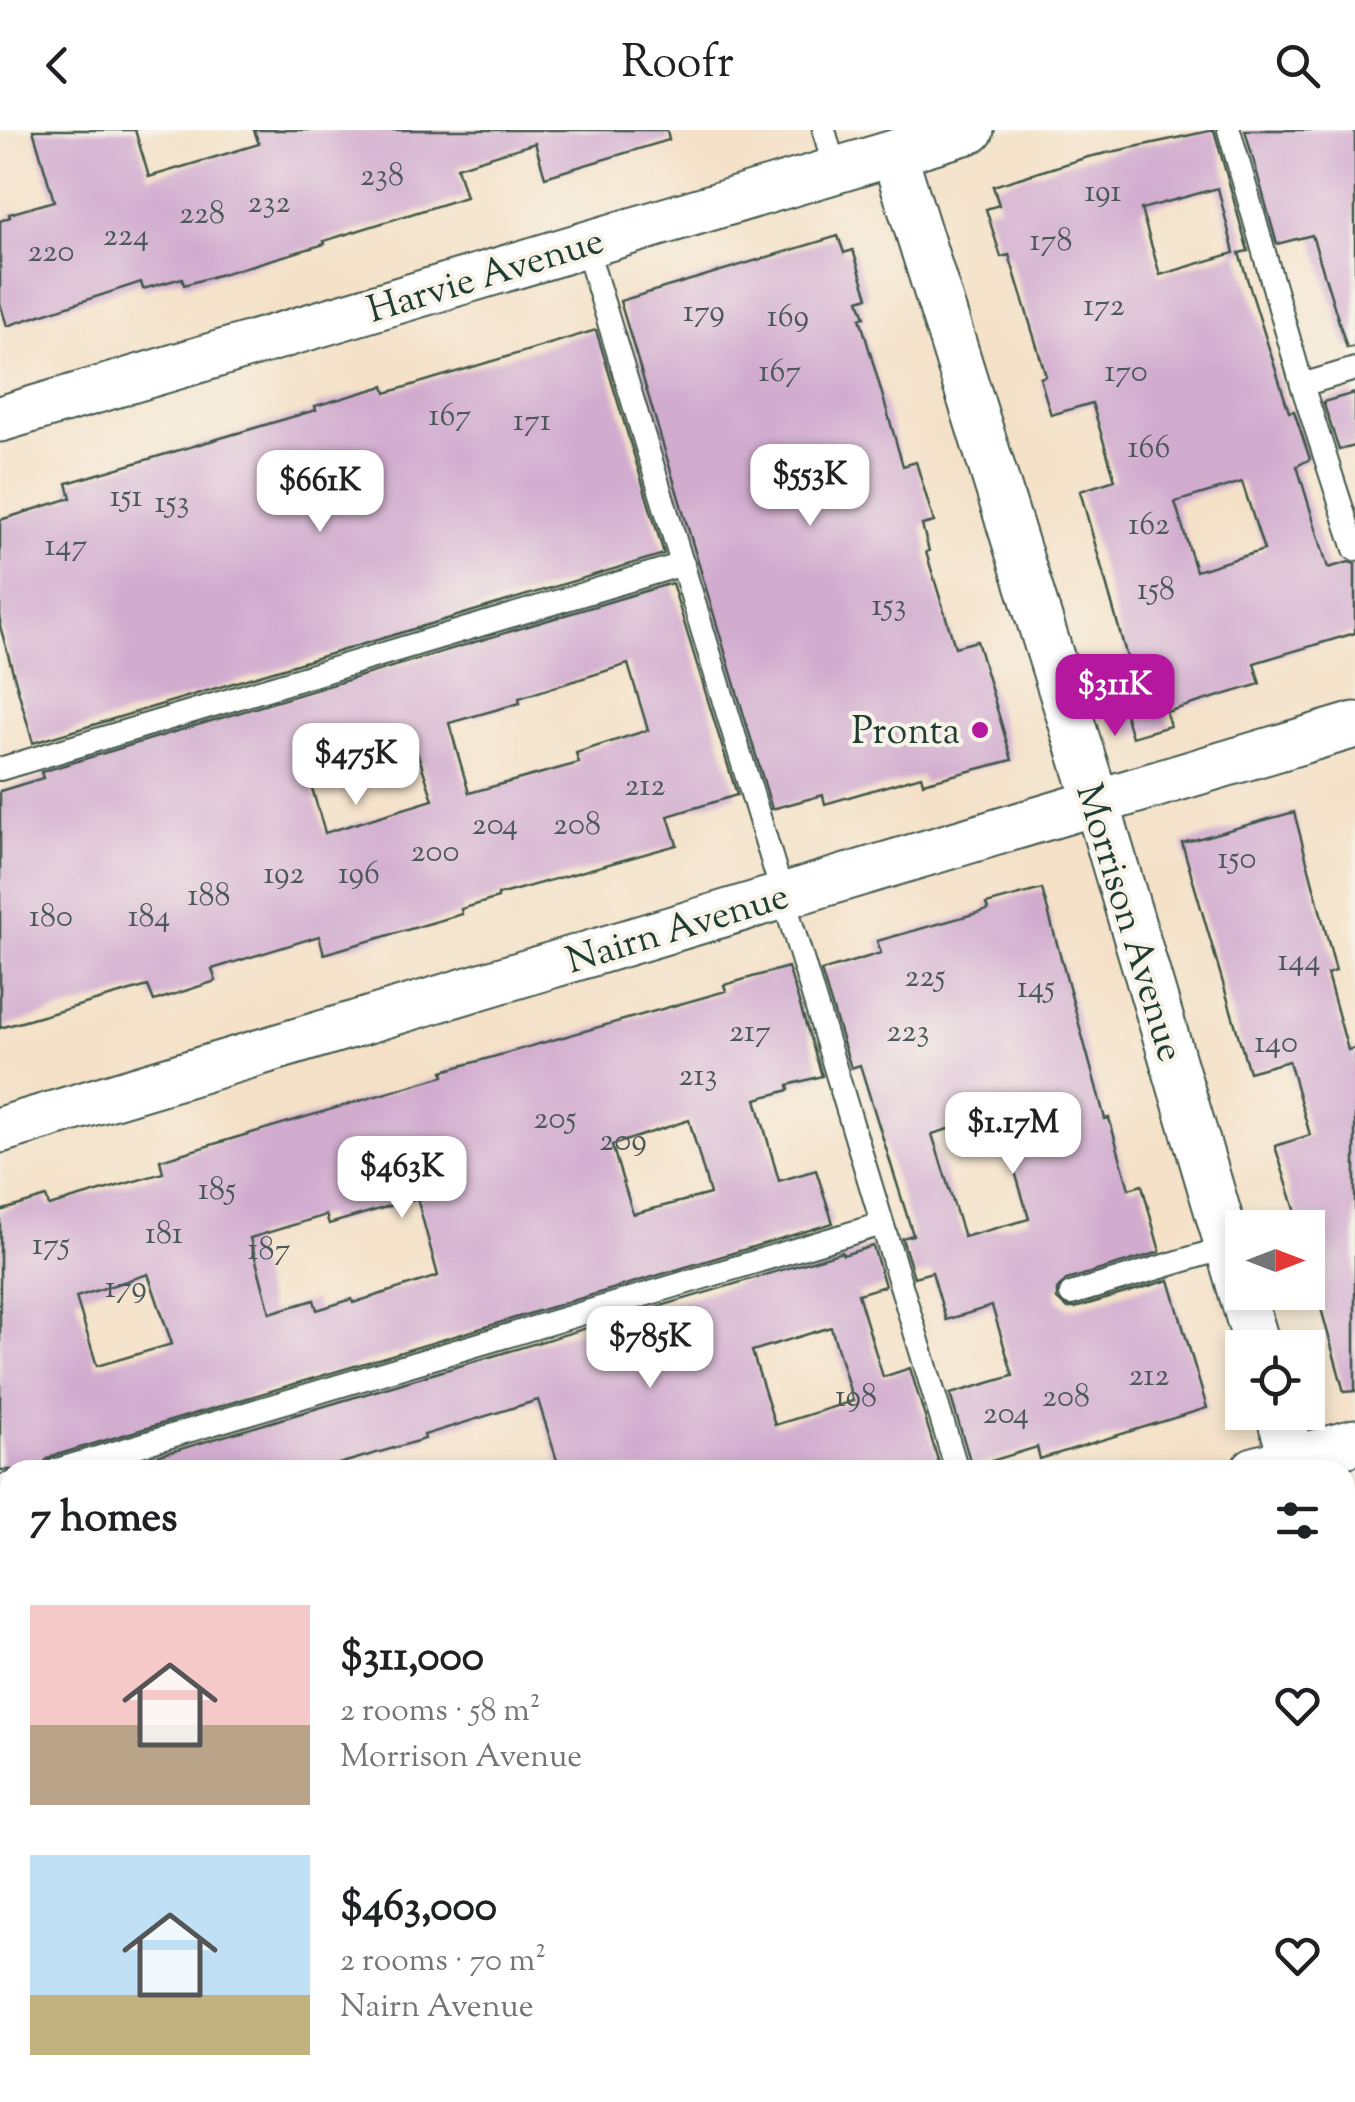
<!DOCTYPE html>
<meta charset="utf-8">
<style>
:root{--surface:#fff;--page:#f2f2f2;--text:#202124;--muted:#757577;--accent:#b5179e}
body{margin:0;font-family:"Sorts Mill Goudy",serif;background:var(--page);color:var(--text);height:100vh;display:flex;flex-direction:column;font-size:38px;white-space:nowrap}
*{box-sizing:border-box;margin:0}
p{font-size:32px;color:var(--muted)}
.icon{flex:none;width:55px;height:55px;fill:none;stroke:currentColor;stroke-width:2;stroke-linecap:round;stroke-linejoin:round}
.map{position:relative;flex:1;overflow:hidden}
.sheet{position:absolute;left:0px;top:1330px;width:1355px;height:642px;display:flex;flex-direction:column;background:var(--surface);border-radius:30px 30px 0 0;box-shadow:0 5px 15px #0003}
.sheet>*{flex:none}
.needle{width:65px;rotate:90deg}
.tools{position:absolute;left:1225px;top:1080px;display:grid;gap:20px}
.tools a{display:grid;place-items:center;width:100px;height:100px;border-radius:0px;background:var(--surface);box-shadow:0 5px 15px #0003;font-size:50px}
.price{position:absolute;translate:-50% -85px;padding:0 22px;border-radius:20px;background:#fff;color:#222;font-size:32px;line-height:65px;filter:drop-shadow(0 2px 5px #0008)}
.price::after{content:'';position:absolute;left:50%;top:60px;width:30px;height:22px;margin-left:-15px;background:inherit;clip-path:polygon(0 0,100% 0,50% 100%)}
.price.active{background:var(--accent);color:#fff}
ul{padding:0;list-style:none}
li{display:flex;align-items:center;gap:30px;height:250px;padding:0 30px}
li span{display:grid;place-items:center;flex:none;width:280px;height:200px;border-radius:0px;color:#555}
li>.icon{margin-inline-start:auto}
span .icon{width:120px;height:120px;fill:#fffc;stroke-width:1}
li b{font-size:42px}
h2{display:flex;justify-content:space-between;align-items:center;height:120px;padding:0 30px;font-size:42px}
header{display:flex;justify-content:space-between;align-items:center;height:130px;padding:0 30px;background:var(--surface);font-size:45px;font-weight:600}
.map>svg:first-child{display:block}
.building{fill:#d1accf;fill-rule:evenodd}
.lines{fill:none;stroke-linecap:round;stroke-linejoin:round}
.lane-casing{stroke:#3f564a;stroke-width:26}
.street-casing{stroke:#3f564a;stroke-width:49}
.lane{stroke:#fff;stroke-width:22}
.street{stroke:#fff;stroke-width:45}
.poi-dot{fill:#b5179e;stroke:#f7f3e8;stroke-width:4}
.labels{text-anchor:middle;stroke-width:8;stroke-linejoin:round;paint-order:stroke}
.number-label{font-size:32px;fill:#4c595b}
.street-label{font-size:38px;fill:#1f3d34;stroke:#f7f3e8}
.poi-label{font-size:38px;fill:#1f3d34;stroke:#f7f3e8;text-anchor:end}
</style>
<header><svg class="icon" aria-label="back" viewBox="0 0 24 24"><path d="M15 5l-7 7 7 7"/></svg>Roofr<svg class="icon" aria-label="search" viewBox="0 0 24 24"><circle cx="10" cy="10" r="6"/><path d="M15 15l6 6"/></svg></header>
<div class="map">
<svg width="1355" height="1972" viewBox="0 0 1355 1972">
<rect width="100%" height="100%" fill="#f7f3e8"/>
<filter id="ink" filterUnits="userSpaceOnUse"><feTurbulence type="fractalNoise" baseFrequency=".01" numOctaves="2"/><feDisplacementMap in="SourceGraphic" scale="20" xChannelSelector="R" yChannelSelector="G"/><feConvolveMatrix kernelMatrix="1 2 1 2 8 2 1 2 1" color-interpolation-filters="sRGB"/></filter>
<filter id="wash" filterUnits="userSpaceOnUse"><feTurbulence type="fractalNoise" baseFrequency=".0048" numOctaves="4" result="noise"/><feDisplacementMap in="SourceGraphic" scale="40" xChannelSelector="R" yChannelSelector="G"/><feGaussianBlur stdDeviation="2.25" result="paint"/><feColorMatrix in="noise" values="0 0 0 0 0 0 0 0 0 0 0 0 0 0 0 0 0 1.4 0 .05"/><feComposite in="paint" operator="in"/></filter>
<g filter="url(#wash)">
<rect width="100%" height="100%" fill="#f4e1c8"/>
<g id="blocks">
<!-- building -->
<g class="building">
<path d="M33,0H135L149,47L259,14L254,0H667L669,10L545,47L535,13L457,37L466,67L324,111L325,114L184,155L182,148L143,159L141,152L7,196L0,173V91L10,87L9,84L54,71Z"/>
<path d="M1214,0L1248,121L1239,123L1289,282L1294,281L1310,329L1297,336L1328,438L1349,432L1355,434V503L1254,533L1260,554L1166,582L1170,596L1132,607L1117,557L1134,552L1080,361L1115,350L1092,273L1051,285L1040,248L1046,246L1009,125L1001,127L986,79L999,75L993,56L1088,27ZM1218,58L1234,123L1160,145L1141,79ZM1242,352L1264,420L1196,441L1175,372Z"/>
<path d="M1245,0H1355V216L1347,218L1312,105L1277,114Z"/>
<path d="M838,106L844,123L853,120L868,167L859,170L865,187L860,188L903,336L916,332L934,392L922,395L929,421L926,422L955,517L977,511L1012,630L923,653L921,646L825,674L823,665L772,679L620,171Z"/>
<path d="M596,200L664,424L33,613L0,496V390L71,368L67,353L316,280L315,276L384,256L386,263Z"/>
<path d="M1355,263V316L1339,320L1323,272Z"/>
<path d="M672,453L737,665L668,686L677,715L498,765V768L461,779L462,784L324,824L319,806L212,839L216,851L154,871L148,856L0,898V661L43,648L41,642ZM628,534L648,600L576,623L579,633L469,663L449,593L520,573L519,568ZM411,603L433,670L325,703L305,634Z"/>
<path d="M1294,682L1336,841L1327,844L1348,920L1355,918V1261L1344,1262L1316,1160L1322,1158L1308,1098L1302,1085L1297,1086L1275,1016L1310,1005L1289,931L1249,942L1182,713Z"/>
<path d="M1042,759L1105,989L1109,988L1129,1059L1142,1055L1160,1122L1066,1150L1057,1160V1169L1067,1178H1075L1169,1150L1207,1278L1040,1329L1037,1317L972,1337L950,1264L1013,1246L992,1176L946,1190L932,1142L914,1147L902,1108L913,1105L860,935L851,938L821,841L881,823L877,811L988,780L986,774ZM998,984L1029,1089L964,1107L932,1004Z"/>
<path d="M788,837L822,946L788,955L789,960L756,969L779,1051L816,1040L833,1093L53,1326L46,1330L42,1340H0V1081L46,1067L49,1076L163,1043L160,1030L444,946L443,941L726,861L724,855ZM689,990L710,1064L633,1084L612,1015ZM417,1068L438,1146L353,1173L352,1169L317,1180L314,1170L270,1183L250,1108L326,1085L329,1094ZM148,1144L172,1214L97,1236L76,1167Z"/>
<path d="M873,1116L885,1156L858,1164L883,1247L910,1238L941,1340H560L538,1270L424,1305L425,1309L318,1340H110L842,1122L843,1125ZM831,1197L853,1271L775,1295L752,1221Z"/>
</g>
</g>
</g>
<g filter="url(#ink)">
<use href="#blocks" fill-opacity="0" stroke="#3f564a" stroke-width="2.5"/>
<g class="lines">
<!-- lane casing -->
<g class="lane-casing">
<g id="lane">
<path d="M824,0L835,40"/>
<path d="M1229,0L1302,255L1355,419"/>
<path d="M585,113L957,1340"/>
<path d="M1302,255L1355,239"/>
<path d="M0,639L683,434"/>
<path d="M1071,1164L1228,1117"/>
<path d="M57,1340L882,1094"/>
<path d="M0,1357L10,1354"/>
<path d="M0,1575L10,1608"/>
<path d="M117,1962L120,1972"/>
<path d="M1149,1962L1152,1972"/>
<path d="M330,1972L362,1962"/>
</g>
</g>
<!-- street casing -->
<g class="street-casing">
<g id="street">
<path d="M894,24L1097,674L1258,1218"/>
<path d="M0,289L971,0"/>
<path d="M0,1000L1355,595"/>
<path d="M1278,1282L1296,1340"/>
<path d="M1254,1340L1355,1312"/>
<path d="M1345,1499L1355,1532"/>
<path d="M0,1716L10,1713"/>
</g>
</g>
<!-- lane -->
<use href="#lane" class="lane"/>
<!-- street -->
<use href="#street" class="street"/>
</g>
</g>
<!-- markers -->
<circle class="poi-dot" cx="980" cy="600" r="10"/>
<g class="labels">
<!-- number labels -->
<g class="number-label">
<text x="382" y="55">238</text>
<text x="1103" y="71">191</text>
<text x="269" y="82">232</text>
<text x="202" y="93">228</text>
<text x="126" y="115">224</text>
<text x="1051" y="120">178</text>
<text x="51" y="131">220</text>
<text x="1104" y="185">172</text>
<text x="704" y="191">179</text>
<text x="788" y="196">169</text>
<text x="780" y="251">167</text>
<text x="1126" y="251">170</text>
<text x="450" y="295">167</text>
<text x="532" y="300">171</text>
<text x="1149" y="327">166</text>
<text x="126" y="376">151</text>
<text x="172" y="382">153</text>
<text x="1149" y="404">162</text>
<text x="66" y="425">147</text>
<text x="1156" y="469">158</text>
<text x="889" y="485">153</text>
<text x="645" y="665">212</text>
<text x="495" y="704">204</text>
<text x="577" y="704">208</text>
<text x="435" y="731">200</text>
<text x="1237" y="738">150</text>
<text x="284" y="753">192</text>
<text x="359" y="753">196</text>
<text x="209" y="775">188</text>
<text x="51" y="796">180</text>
<text x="149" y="796">184</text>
<text x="1299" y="840">144</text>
<text x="925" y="856">225</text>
<text x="1036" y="867">145</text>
<text x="750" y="911">217</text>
<text x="908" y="911">223</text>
<text x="1276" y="922">140</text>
<text x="698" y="955">213</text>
<text x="555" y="998">205</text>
<text x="623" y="1020">209</text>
<text x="217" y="1069">185</text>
<text x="164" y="1113">181</text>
<text x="51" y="1124">175</text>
<text x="269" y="1129">187</text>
<text x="126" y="1167">179</text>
<text x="1149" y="1255">212</text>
<text x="856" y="1276">198</text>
<text x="1066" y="1276">208</text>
<text x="1006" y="1293">204</text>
</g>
<!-- street labels -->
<g class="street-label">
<text transform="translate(485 144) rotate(-17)" y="13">Harvie Avenue</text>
<text transform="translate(1131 792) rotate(73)" y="13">Morrison Avenue</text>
<text transform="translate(677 797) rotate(-17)" y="13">Nairn Avenue</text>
</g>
<!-- poi labels -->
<g class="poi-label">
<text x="960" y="613">Pronta</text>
</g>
</g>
</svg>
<div class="tools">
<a><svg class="needle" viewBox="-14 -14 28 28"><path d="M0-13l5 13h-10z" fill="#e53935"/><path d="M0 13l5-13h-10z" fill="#757577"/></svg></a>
<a><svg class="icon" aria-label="locate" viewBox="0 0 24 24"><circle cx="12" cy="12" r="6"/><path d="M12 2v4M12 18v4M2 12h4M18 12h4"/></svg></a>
</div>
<b class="price" style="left:810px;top:399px">$553K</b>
<b class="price" style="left:320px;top:405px">$661K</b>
<b class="price active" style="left:1115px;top:609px">$311K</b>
<b class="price" style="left:356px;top:678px">$475K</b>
<b class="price" style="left:1013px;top:1047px">$1.17M</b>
<b class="price" style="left:402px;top:1091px">$463K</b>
<b class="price" style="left:650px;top:1261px">$785K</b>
<section class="sheet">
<h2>7 homes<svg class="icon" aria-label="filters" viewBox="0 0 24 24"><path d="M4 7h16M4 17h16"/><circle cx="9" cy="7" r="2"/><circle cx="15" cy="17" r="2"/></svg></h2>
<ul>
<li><span style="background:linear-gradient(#f6c9c9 60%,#b9a48a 0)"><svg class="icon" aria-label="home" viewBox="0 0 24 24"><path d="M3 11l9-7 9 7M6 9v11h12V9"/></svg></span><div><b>$311,000</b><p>2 rooms · 58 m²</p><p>Morrison Avenue</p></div><svg class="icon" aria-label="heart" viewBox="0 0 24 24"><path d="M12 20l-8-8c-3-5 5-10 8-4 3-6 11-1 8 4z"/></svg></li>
<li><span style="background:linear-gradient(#bfe0f5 70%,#c2b280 0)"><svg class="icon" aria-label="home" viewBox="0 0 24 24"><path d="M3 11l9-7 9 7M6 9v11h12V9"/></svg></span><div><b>$463,000</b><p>2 rooms · 70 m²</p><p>Nairn Avenue</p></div><svg class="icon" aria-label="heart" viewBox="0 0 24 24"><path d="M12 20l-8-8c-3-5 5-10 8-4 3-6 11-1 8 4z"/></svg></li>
</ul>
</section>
</div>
